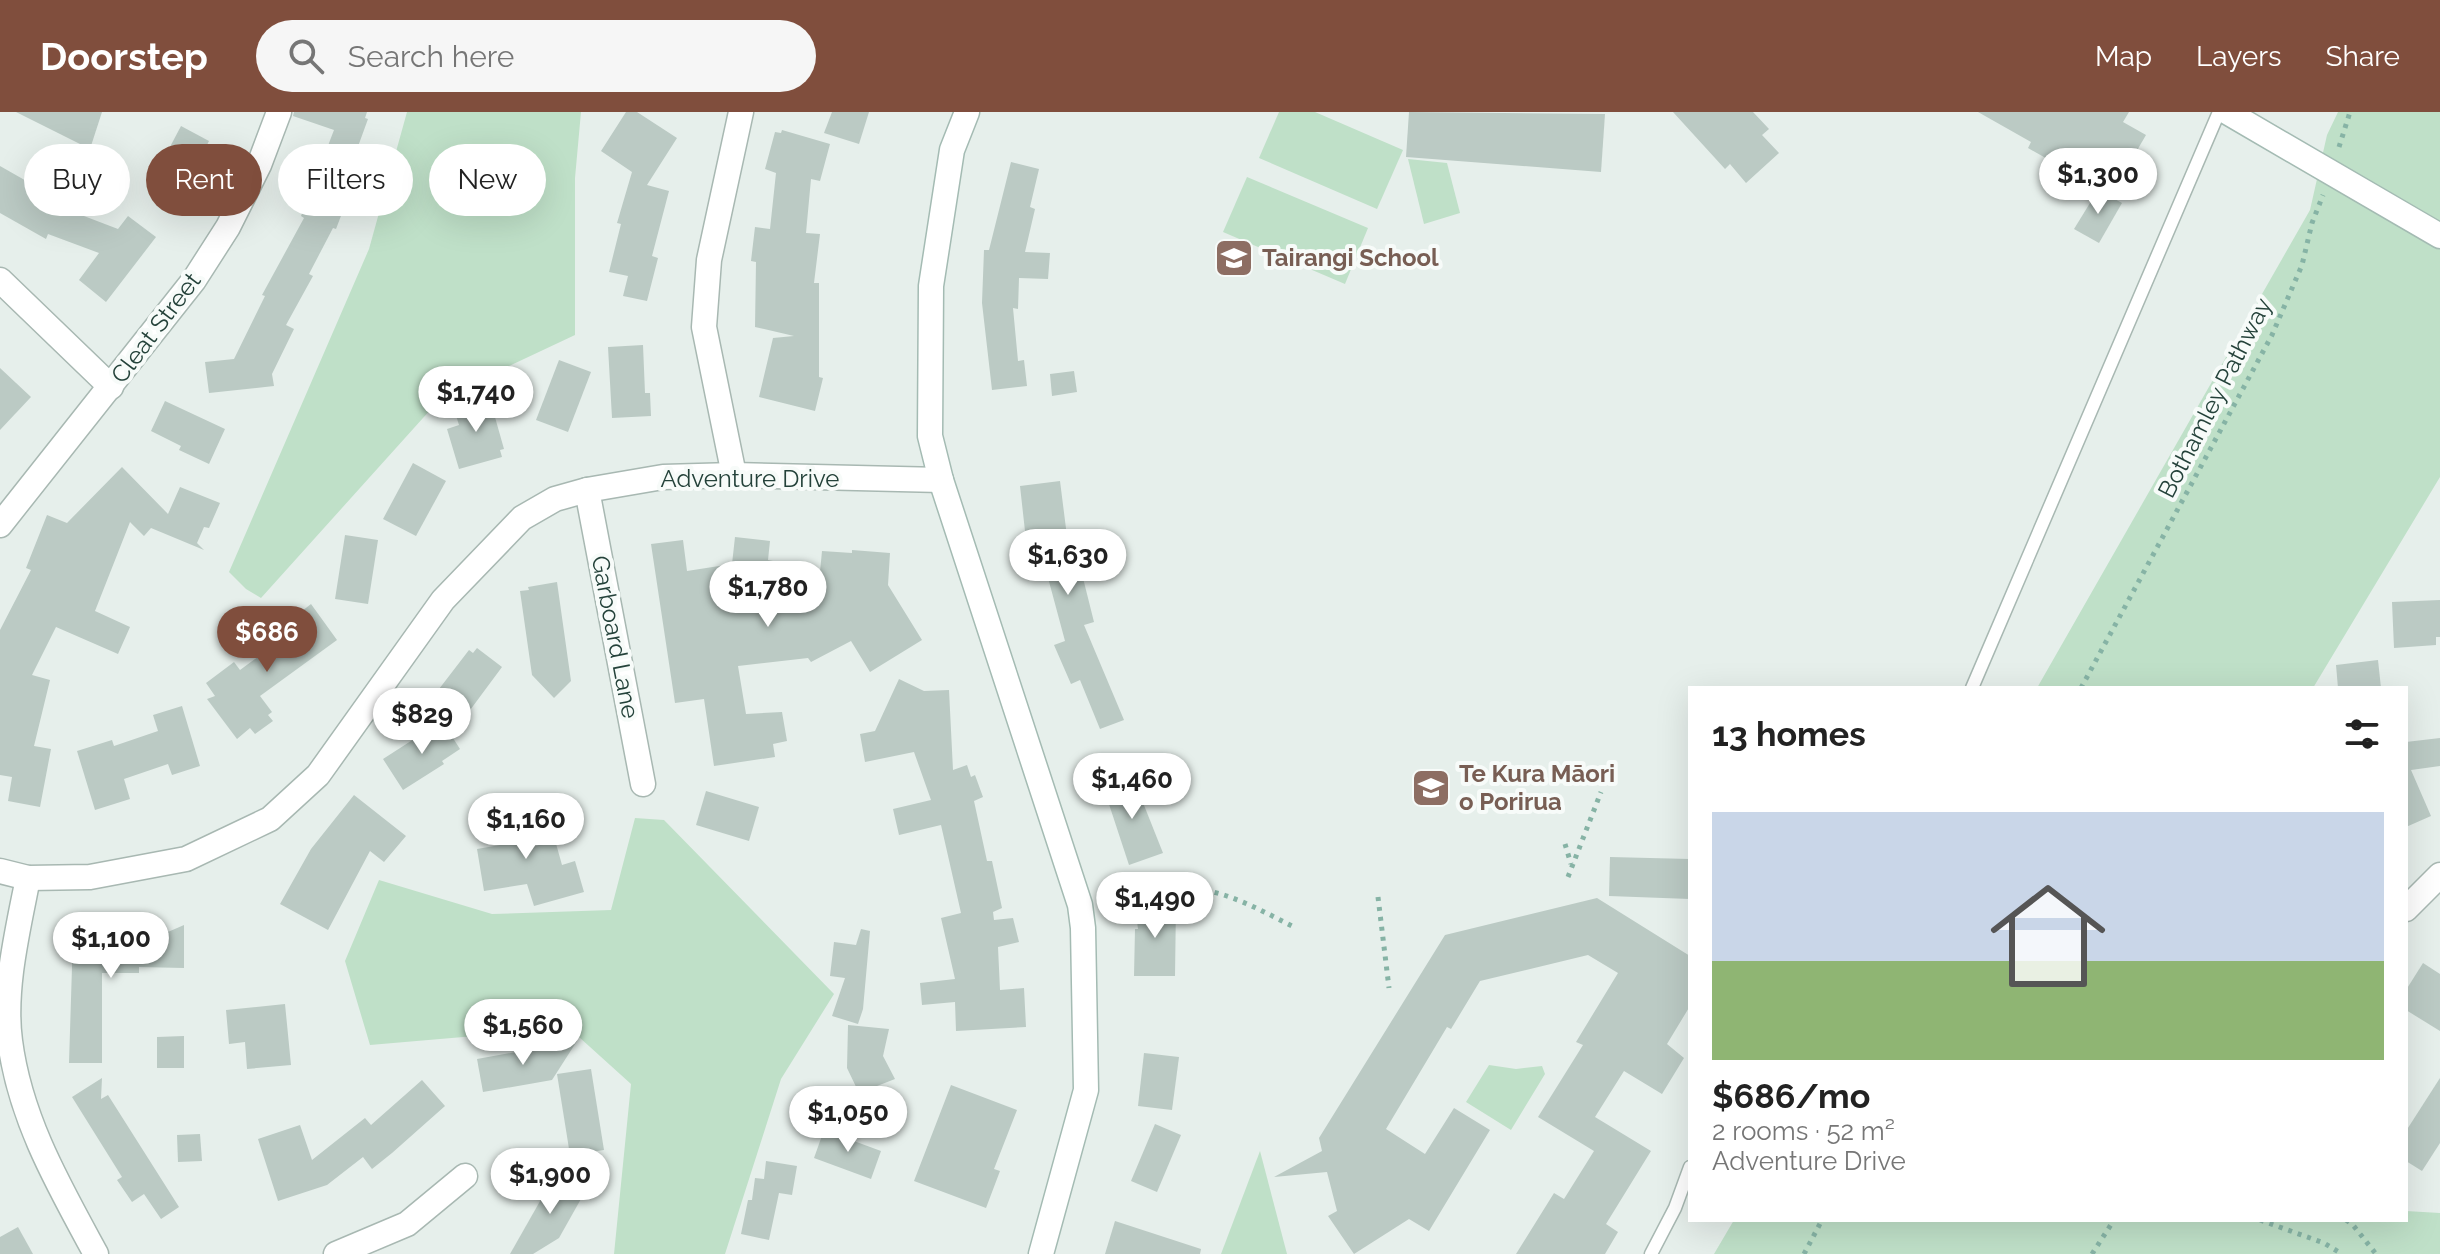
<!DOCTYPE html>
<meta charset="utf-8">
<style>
:root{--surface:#fff;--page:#f6f6f6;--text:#222;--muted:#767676;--accent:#804e3d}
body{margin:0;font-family:Raleway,sans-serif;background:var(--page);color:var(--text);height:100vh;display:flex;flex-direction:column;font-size:30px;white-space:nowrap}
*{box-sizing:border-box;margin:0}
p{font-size:26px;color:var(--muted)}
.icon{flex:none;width:44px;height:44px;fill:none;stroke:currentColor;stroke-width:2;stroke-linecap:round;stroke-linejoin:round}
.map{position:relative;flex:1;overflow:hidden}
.details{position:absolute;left:1688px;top:574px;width:720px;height:536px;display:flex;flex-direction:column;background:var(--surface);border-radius:0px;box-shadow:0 8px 32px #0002}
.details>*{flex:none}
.top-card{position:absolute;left:24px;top:32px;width:760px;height:72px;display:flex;gap:16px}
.price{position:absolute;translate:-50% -68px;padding:0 18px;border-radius:28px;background:#fff;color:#222;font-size:26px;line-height:52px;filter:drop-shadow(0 2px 4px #0008)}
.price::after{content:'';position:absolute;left:50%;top:48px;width:24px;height:18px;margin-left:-12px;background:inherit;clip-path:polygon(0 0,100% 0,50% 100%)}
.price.on{background:var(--accent);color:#fff}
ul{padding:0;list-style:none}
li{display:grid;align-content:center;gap:16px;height:424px;padding:0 24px}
li span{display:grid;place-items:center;height:248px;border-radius:0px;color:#555}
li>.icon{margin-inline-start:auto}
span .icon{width:144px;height:144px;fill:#fffc;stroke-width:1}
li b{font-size:34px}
h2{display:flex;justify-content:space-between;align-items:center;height:96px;padding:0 24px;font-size:34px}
.pill{padding:0 28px;border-radius:36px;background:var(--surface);box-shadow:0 8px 32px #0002;font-size:28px;line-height:72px}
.pill.on{background:var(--accent);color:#fff}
header{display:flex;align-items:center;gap:48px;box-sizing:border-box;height:112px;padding:0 40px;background:var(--accent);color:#fff}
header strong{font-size:38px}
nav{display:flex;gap:44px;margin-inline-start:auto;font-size:28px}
.search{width:560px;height:72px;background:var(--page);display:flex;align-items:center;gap:20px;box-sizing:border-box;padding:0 28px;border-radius:44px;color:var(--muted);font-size:30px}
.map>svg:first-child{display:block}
.green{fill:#bfe0c8}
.building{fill:#bbcac4}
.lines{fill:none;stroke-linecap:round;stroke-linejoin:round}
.lane-casing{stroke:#a8b8b2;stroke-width:15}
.street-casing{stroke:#a8b8b2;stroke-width:27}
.secondary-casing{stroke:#a4bbb3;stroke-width:27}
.path{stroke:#86b3a5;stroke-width:5;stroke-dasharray:4 6;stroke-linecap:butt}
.lane{stroke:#fff;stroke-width:12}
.street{stroke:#fff;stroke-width:24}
.secondary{stroke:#fff;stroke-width:24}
.labels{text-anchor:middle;stroke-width:8;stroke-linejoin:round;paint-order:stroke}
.education-label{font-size:24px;font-weight:bold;fill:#785e54;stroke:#f7fbf9;text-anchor:start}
.street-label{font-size:24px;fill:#24423a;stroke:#f7fbf9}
</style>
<header>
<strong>Doorstep</strong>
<div class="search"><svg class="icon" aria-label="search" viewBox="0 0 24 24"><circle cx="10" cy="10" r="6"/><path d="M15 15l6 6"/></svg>Search here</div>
<nav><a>Map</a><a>Layers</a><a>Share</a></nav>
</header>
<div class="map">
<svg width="2440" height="1142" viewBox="0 0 2440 1142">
<rect width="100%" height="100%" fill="#e6efeb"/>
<!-- green -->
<g class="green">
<path d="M407,0H581L575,66V223L441,286L261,486L246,477L229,460L369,137Z"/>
<path d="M1279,0H1315L1403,38L1377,97L1259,46Z"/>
<path d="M2338,0H2440V365L2313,576H2037L2310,98L2327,23Z"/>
<path d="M1408,47L1447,51L1460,101L1424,112Z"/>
<path d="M1247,65L1368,116L1345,172L1223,120Z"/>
<path d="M635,706L664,708L834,882L781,967L725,1142H614L631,972L569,916L370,933L345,849L379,768L492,802L611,798Z"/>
<path d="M1489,953L1516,957L1542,954L1545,962L1511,1018L1466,990Z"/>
<path d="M1260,1039L1287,1142H1221Z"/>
<path d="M2406,1099L2440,1101V1142H1714L1734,1108H2406Z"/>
</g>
<!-- building -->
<g class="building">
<path d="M16,0H102L90,37Z"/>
<path d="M294,0H367L365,6L368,7L352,51L360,54L336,117L333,116L309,162L313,164L286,213L294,217L272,262L274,274L209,281L205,250L234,247L265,184L262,183L304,106L301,104L334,18L293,4Z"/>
<path d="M626,0H637L677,26L647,73L669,79L652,144L658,146L647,189L623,184L628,164L609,160L621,112L617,111L632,60L601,39Z"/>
<path d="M832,0H869L859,32L824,21Z"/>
<path d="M1409,0L1605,2L1601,60L1406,45Z"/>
<path d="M1673,0H1753L1769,17L1762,23L1779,41L1746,71L1730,52L1725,57Z"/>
<path d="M1978,0H2129L2123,10L2146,23L2111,83L2028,36L2031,30Z"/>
<path d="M181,14L209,29L180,86L151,71Z"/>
<path d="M782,18L830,32L820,69L811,67L806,121L820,122L814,171H819V265L823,266L815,299L759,285L773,226L794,224L755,215L756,150L751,149L755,115L770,117L776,61L765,57L775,20L781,21Z"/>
<path d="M1011,50L1039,57L1030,95L1035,97L1025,140L1050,141L1048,167L1019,166L1018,197L1013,196L1018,249L1024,248L1027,274L992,278L982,191L984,138H989Z"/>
<path d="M0,54L65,91L63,96L118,117L128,104L156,125L106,190L79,168L99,141L48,122L46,127L0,101Z"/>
<path d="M2098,78L2122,91L2099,131L2074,117Z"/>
<path d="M643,233L645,281H650L651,304L612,306L608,235Z"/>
<path d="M559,248L591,260L568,320L536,308Z"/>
<path d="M0,256L31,285L0,318Z"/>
<path d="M1074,259L1077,280L1052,284L1050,262Z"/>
<path d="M489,284L504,337L500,338L502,345L459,357L447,317L459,313L453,294Z"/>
<path d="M165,289L225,317L209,352L179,338L181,334L151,319Z"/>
<path d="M413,351L446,369L416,424L383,407Z"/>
<path d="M122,355L168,402L180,375L220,391L209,416L204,415L197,431L204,438L151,416L144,424L130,410L95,499L130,515L118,542L56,515L32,563L50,568L34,634L51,637L40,695L8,689L12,665L0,663V518L31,458L26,456L47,403L67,411Z"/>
<path d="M1060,369L1070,448L1078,446L1094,510L1084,513L1124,608L1100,617L1080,568L1071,572L1054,533L1065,529L1040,436L1027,437L1020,374Z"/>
<path d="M345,423L378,428L368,492L335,487Z"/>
<path d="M735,425L770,429L768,448L773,449L772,455L820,460L822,439L852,441V438L890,441L888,473L922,528L870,560L851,529L811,550L808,546L738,554L746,602L782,600L787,629L773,632L775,645L714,654L704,587L675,591L651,432L683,428L687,459L732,452Z"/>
<path d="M557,470L571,569L554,586L532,563L520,479L529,478L528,475Z"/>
<path d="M2440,488V525H2436V533L2394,536L2392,490Z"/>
<path d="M311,492L337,528L260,584L272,600L268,603L273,609L255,622L250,616L237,627L207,587L215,584L206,571L234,550L240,558L294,518L288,510Z"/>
<path d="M477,536L502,555L456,617L426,594L469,538L473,541Z"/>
<path d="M2378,548L2381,576H2338L2336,553Z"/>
<path d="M899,567L924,579L949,578L953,658L967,653L971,665L975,663L983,685L974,689L987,749H992L1002,796L993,800L994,808L1013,806L1019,830L998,835L1000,878L1024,876L1026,915L956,919L955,890L922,893L920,871L955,867L941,806L961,801L941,713L899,723L893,697L931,688L914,640L865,650L860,622L875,619Z"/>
<path d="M182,594L200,654L172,663L168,652L124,667L130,687L95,698L77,639L112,628L114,634L158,619L153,603Z"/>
<path d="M442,609L460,637L442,649L444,652L403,678L383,647Z"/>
<path d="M2440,626V654L2411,658L2431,704L2406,715V630Z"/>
<path d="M1132,663L1163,741L1129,753L1103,674Z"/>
<path d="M706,679L759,695L749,729L696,713Z"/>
<path d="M354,683L406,724L384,750L370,739L328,818L280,792L311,737Z"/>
<path d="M520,688L529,736L555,728L562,753L575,749L584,780L534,794L527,772L484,779L477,737L500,733L493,693Z"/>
<path d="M1610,745L1690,747V787L1609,784Z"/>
<path d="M1597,786L1690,844V894L1667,932L1684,946L1662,982L1624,959L1595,1005L1651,1039L1606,1112L1618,1120L1605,1142H1516L1554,1081L1564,1087L1594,1039L1538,1005L1583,933L1576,930L1618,861L1588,843L1480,869L1451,917L1447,915L1386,1017L1425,1042L1454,996L1490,1018L1429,1119L1409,1107L1354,1142L1328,1104L1337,1099L1327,1060L1274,1065L1322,1039L1319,1026L1445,823Z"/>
<path d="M1159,791L1176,792L1175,864H1134L1135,817H1138L1135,794Z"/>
<path d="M184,813V856L139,855V861H102V951H69L73,823H161Z"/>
<path d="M861,817L870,819L863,897L858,912L832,904L845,866L830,864L834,830L856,833Z"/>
<path d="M2423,851L2440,862V919L2406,898V878Z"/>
<path d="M285,892L291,953L247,957L245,930L229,932L226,898Z"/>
<path d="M848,913L889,917L883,944L895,967L859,981L847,956Z"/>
<path d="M184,924V956H157V925Z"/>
<path d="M577,929L552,968L483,980L477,947Z"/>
<path d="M1144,941L1179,945L1172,998L1138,994Z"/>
<path d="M591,957L604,1038L570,1043L557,962Z"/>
<path d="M102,966L101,987L108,983L179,1095L161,1107L144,1082L132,1090L117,1068L122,1065L72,985Z"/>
<path d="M2440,966V1031L2422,1059L2406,1049V1019Z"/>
<path d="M422,968L445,994L392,1041L372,1057L363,1045L327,1073L278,1089L258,1027L300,1013L312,1048L365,1006L371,1013Z"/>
<path d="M951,973L1017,998L994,1057L1000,1059L986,1096L914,1069Z"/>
<path d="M1155,1012L1181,1023L1157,1080L1131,1069Z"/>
<path d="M824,1018L881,1039L871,1067L814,1046Z"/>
<path d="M200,1022L202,1049L178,1050L177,1023Z"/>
<path d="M766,1049L797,1054L792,1083L779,1081L769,1128L741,1122L748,1088H752L755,1066L764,1067Z"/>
<path d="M556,1061L586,1078L559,1126L533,1142H510Z"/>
<path d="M1115,1109L1201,1137L1200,1142H1105Z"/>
<path d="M18,1115L33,1142H0V1125Z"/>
</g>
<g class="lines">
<!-- lane casing -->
<g class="lane-casing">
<g id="lane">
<path d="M1972,576L2219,0"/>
<path d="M1651,1142L1675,1096L1690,1055"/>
</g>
</g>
<!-- street casing -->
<g class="street-casing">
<g id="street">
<path d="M0,168L111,275"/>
<path d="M734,363L704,215L709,148L741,0"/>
<path d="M587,378L643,672"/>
<path d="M0,413L194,168L228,115L259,53L279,0"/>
<path d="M0,759L28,766L90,765L186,747L270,707L318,663L443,488L522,406L555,387L587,378L663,365L734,363L941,368"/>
<path d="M28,766C18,817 3,878 10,929C20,1007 59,1074 96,1142"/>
<path d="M2406,797L2440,763"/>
<path d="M336,1142L407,1112L465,1064"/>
</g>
</g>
<!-- secondary casing -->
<g class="secondary-casing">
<g id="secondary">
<path d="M967,0L952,38L931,174L930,324L941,368L1080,793L1083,816L1086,978L1041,1142"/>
<path d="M2227,0L2440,124"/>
</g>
</g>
<!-- path -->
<g class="path">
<path d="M2339,35L2350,0"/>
<path d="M2081,576L2272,223L2302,153L2312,111L2323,83"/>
<path d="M1565,732L1571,752"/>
<path d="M1568,765L1601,680"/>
<path d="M1378,785L1389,876"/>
<path d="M1106,789L1188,776C1226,778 1262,799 1296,816"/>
<path d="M2260,1108L2324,1131L2342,1142"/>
<path d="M2346,1108L2353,1113L2376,1142"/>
<path d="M1804,1142L1822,1108"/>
<path d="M2092,1142L2114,1108"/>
</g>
<!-- lane -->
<use href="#lane" class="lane"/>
<!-- street -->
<use href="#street" class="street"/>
<!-- secondary -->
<use href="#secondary" class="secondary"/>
</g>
<!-- icons -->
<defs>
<g id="school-square" transform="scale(2)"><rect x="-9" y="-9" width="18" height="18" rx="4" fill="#8d6e63" stroke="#f7fbf9"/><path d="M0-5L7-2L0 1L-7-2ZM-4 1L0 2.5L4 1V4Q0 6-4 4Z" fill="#fff"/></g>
</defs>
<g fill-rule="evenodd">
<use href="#school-square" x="1234" y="146"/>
<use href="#school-square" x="1431" y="676"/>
</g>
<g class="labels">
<!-- education labels -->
<g class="education-label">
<text x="1262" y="154">Tairangi School</text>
<text x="1459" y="670">Te Kura Māori<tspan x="1459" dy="28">o Porirua</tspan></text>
</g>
<!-- street labels -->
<g class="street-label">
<text transform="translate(156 216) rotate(-53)" y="8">Cleat Street</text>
<text transform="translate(2215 286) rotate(-63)" y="8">Bothamley Pathway</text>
<text x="750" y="375">Adventure Drive</text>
<text transform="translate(615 525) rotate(79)" y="8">Garboard Lane</text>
</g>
</g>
</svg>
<b class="price" style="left:2098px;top:104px">$1,300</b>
<b class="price" style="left:476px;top:322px">$1,740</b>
<b class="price" style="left:1068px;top:485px">$1,630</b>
<b class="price" style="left:768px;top:517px">$1,780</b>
<b class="price on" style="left:267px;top:562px">$686</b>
<b class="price" style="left:422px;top:644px">$829</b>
<b class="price" style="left:1132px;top:709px">$1,460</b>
<b class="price" style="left:526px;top:749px">$1,160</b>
<b class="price" style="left:1155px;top:828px">$1,490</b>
<b class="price" style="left:111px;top:868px">$1,100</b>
<b class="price" style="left:523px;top:955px">$1,560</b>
<b class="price" style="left:848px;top:1042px">$1,050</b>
<b class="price" style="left:550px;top:1104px">$1,900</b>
<div class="top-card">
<a class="pill">Buy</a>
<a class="pill on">Rent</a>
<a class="pill">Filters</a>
<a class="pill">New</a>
</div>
<section class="details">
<h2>13 homes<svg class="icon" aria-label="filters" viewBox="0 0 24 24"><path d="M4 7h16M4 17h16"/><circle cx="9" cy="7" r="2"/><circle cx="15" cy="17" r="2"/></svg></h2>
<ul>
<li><span style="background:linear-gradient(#c9d6e8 60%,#8fb573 0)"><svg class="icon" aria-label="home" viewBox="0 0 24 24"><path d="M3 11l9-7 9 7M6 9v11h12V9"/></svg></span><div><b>$686/mo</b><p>2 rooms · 52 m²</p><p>Adventure Drive</p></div></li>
</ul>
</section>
</div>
